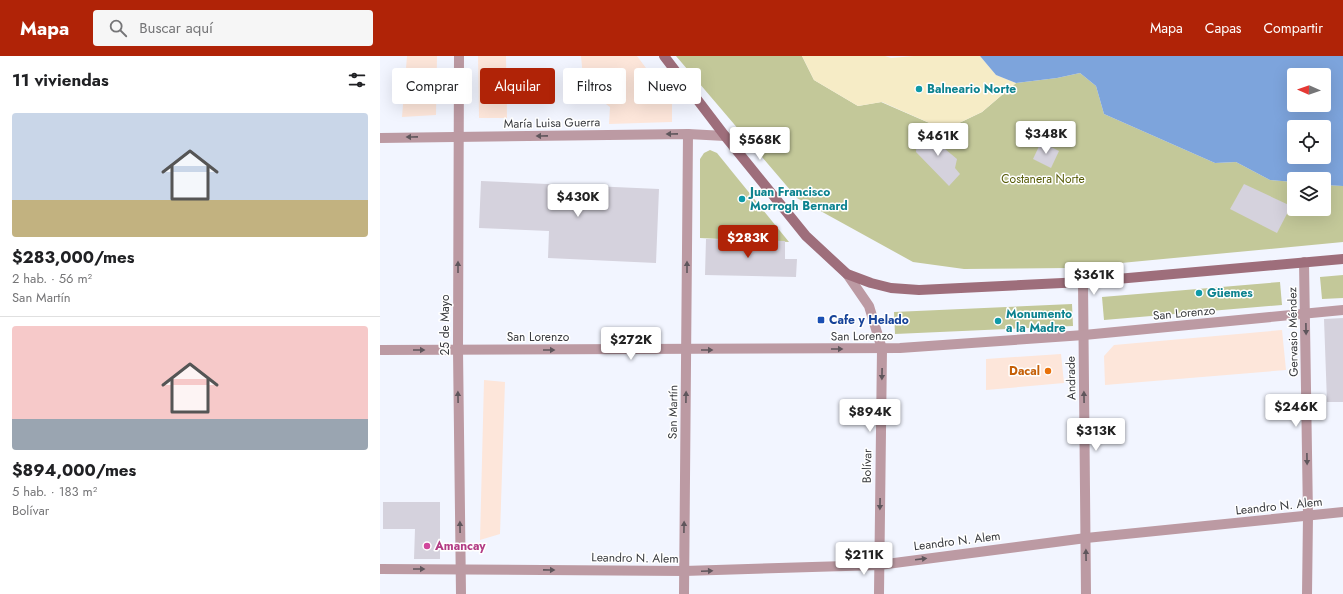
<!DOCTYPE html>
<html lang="es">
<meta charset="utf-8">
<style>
:root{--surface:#fff;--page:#f6f6f6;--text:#202124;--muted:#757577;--line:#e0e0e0;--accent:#b02307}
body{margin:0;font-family:Jost,sans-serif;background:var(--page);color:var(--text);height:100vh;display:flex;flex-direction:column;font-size:15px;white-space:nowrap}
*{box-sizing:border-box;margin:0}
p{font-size:13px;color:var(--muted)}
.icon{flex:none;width:22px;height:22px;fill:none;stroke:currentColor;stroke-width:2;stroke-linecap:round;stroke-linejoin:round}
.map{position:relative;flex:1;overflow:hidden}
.details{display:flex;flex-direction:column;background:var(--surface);width:380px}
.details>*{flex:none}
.banner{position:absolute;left:12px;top:12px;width:380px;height:36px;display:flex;gap:8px}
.needle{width:26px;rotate:272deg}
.controls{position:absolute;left:907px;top:12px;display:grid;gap:8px}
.controls a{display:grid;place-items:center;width:44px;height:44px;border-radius:4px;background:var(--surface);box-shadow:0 4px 16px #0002;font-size:20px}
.price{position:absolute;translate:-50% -34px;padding:0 9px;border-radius:4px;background:#fff;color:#222;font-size:13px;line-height:26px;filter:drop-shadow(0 1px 2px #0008)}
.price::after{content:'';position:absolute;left:50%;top:24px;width:12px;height:9px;margin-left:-6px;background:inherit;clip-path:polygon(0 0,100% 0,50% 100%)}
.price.selected{background:var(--accent);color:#fff}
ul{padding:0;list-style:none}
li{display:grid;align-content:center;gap:8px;height:212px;padding:0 12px}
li+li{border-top:1px solid var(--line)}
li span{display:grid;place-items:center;height:124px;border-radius:4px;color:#555}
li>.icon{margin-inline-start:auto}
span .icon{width:72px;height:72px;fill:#fffc;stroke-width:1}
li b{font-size:17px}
h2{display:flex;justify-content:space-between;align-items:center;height:48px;padding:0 12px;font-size:17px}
.pill{padding:0 14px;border-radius:4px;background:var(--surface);box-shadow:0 4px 16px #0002;font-size:14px;line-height:36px}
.pill.selected{background:var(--accent);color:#fff}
header{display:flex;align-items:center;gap:24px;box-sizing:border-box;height:56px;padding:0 20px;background:var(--accent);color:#fff}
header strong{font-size:19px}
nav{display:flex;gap:22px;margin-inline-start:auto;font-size:14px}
.search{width:280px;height:36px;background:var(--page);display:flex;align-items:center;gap:10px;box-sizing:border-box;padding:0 14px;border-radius:4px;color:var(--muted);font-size:15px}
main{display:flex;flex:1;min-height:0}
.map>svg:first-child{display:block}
.commercial{fill:#fde6da}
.green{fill:#c3c899}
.sand{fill:#f6ecc6}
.water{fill:#7da4dc;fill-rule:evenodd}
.building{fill:#d5d2dd}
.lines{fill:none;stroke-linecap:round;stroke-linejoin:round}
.street{stroke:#bc9aa3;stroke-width:10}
.secondary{stroke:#9e6e7b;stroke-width:10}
.oneway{fill:#5f565c}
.culture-dot{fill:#0f9aa8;stroke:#fff;stroke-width:1.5}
.transit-dot{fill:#1a4fb4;stroke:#fff;stroke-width:1.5}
.food-dot{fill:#e8710a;stroke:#fff;stroke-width:1.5}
.hotel-dot{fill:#d1479c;stroke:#fff;stroke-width:1.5}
.labels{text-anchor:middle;stroke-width:3;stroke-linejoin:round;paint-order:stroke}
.culture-label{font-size:12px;font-weight:bold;fill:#0d838f;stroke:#fff;text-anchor:start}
.street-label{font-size:12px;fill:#37393d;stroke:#fff}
.park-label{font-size:12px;fill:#585d09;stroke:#fff}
.transit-label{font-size:12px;font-weight:bold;fill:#164399;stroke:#fff;text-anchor:start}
.food-label{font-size:12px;font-weight:bold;fill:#c56008;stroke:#fff;text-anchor:end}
.hotel-label{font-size:12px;font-weight:bold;fill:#b23c85;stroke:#fff;text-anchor:start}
</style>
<header>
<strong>Mapa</strong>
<div class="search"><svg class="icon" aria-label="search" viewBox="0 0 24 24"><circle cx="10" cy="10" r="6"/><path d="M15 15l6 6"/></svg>Buscar aquí</div>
<nav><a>Mapa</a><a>Capas</a><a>Compartir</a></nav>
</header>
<main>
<section class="details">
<h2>11 viviendas<svg class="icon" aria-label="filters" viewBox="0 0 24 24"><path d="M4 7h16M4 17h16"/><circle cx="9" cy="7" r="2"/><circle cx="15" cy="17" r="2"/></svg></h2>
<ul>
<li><span style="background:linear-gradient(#c9d6e8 70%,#c2b280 0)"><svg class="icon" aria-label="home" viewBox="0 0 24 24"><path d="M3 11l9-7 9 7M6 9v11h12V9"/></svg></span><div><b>$283,000/mes</b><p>2 hab. · 56 m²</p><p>San Martín</p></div></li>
<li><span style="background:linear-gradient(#f6c9c9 75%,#9aa5b1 0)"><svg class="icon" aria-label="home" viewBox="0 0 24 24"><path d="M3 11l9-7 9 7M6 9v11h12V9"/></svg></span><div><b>$894,000/mes</b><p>5 hab. · 183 m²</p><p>Bolívar</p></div></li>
</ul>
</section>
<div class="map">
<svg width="963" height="538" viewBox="0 0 963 538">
<rect width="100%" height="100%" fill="#f2f5ff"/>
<!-- commercial -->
<g class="commercial">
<path d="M27,0H57L56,59L22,61Z"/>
<path d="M98,0H126L127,62H99Z"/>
<path d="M201,0H257L292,47V66L229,68L230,51L204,32Z"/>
<path d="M902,274L906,314L725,329L724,300L734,289Z"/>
<path d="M681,298L684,327L606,334V303Z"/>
<path d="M104,324L125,326L120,478L100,484Z"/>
</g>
<!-- green -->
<g class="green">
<path d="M296,0H422L434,24L478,50L501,46L554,69L577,68L602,56L636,27L677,22L700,17L716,30L724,58L835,107L856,106L890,124L914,126V153H944V129L963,130V186L688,212L584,213L533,206L417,142Z"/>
<path d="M330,94L337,97L409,186L320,182V103L324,97Z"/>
<path d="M963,219V242L942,243L940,221Z"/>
<path d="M900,226L902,249L724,264L722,241Z"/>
<path d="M692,248L693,270L515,278L514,256Z"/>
</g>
<!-- sand -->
<path class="sand" d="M422,0H505L511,2L534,0H600L616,19L636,27L602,56L577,68L554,69L502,46L478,50L434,24Z"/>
<!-- water -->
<path class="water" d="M600,0H963V130L944,129V123H914V126L890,124L856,106L835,107L724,58L716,30L700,17L677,22L636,27L616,19ZM914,19H944V49H914ZM914,71H944V101H914Z"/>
<!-- building -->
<g class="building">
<path d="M543,77L560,78L559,88L577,103L575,112L580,118L569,130L536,96L537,84H542Z"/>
<path d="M661,86L679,95L671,112L653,103Z"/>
<path d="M101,125L279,133L276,207L168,202L169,175L99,172Z"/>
<path d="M864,128L911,150L897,177L850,153Z"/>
<path d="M326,183L405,185V203H417L416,221L325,219Z"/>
<path d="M963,262V346H947L944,263Z"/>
<path d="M3,446H60V503H34L35,473H3Z"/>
</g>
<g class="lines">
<!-- street -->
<g class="street">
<path d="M79,0L78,294L81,538"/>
<path d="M0,82L308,78L345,80"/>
<path d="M924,206L928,460L927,538"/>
<path d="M467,218L489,250L502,293L499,538"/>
<path d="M703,226L706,538"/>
<path d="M0,294L520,292L704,279L963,254"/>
<path d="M0,513L304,515L499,509L706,482L963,456"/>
<path d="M304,538L308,78"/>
</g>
<!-- secondary -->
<path class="secondary" d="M284,0L345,80L426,180L467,218L491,227L511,232L539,234L703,226L963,203"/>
</g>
<!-- one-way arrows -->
<defs><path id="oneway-solid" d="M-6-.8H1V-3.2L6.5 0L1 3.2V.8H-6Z"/></defs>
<g class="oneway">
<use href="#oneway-solid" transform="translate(292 78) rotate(179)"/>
<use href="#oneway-solid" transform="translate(162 80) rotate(179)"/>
<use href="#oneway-solid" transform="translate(32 81) rotate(179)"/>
<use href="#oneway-solid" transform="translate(78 211) rotate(-90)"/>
<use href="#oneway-solid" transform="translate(307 211) rotate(-90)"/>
<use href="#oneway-solid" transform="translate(926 273) rotate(89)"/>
<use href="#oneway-solid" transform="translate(457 293)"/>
<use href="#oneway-solid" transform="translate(39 294)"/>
<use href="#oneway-solid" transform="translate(169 294)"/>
<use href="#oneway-solid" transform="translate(327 294)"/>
<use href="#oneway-solid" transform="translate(502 318) rotate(91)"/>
<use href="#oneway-solid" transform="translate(78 341) rotate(-91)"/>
<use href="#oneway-solid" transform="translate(306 341) rotate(-89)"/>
<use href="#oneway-solid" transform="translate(704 341) rotate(-91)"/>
<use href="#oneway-solid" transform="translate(927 403) rotate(89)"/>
<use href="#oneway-solid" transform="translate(500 448) rotate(91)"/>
<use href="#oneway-solid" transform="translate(80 471) rotate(-91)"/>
<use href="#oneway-solid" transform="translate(304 471) rotate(-89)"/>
<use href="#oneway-solid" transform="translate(706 499) rotate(-91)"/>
<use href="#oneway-solid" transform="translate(541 503) rotate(-7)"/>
<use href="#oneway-solid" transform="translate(39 513)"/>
<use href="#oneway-solid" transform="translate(169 514) rotate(1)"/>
<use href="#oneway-solid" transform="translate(327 515) rotate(-2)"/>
</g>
<!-- markers -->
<g class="culture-dot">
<circle cx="539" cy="33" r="4"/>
<circle cx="362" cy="143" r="4"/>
<circle cx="819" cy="237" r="4"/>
<circle cx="618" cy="265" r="4"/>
</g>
<rect class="transit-dot" x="437" y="260" width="8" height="8" rx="2"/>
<circle class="food-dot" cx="668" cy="315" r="4"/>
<circle class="hotel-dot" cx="47" cy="490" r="4"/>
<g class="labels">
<!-- culture labels -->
<g class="culture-label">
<text x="547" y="37">Balneario Norte</text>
<text x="370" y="140">Juan Francisco<tspan x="370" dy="14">Morrogh Bernard</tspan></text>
<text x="827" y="241">Güemes</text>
<text x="626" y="262">Monumento<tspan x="626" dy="14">a la Madre</tspan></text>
</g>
<!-- street labels -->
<g class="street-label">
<text transform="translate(172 67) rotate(-1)" y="4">María Luisa Guerra</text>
<text transform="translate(804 257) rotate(-5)" y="4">San Lorenzo</text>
<text transform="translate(65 269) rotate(-90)" y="4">25 de Mayo</text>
<text transform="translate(913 276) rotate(-91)" y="4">Gervasio Méndez</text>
<text transform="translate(482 280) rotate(-1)" y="4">San Lorenzo</text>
<text x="158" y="285">San Lorenzo</text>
<text transform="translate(691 322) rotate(-91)" y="4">Andrade</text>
<text transform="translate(293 356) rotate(-89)" y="4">San Martín</text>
<text transform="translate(487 410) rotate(-89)" y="4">Bolívar</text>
<text transform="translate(899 450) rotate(-6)" y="4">Leandro N. Alem</text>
<text transform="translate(577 485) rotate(-7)" y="4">Leandro N. Alem</text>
<text transform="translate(255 502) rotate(1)" y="4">Leandro N. Alem</text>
</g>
<!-- park labels -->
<g class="park-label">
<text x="663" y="127">Costanera Norte</text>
</g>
<!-- transit labels -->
<g class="transit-label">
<text x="449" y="268">Cafe y Helado</text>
</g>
<!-- food labels -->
<g class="food-label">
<text x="660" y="319">Dacal</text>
</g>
<!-- hotel labels -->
<g class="hotel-label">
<text x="55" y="494">Amancay</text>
</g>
</g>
</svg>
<div class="controls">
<a><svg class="needle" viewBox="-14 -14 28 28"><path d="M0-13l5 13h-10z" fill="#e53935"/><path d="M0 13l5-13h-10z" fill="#757577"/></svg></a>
<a><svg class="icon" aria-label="locate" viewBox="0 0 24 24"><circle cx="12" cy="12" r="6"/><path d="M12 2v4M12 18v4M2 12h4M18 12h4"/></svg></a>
<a><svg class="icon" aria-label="layers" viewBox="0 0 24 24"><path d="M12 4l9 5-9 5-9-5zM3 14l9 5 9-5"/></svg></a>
</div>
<b class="price" style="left:666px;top:99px">$348K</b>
<b class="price" style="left:558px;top:101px">$461K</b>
<b class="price" style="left:380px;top:105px">$568K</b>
<b class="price" style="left:198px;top:162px">$430K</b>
<b class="price selected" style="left:368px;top:203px">$283K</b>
<b class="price" style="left:714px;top:240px">$361K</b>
<b class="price" style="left:251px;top:305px">$272K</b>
<b class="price" style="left:916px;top:372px">$246K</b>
<b class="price" style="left:490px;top:377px">$894K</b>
<b class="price" style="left:716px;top:396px">$313K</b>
<b class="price" style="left:484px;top:520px">$211K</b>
<div class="banner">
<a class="pill">Comprar</a>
<a class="pill selected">Alquilar</a>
<a class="pill">Filtros</a>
<a class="pill">Nuevo</a>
</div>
</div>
</main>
